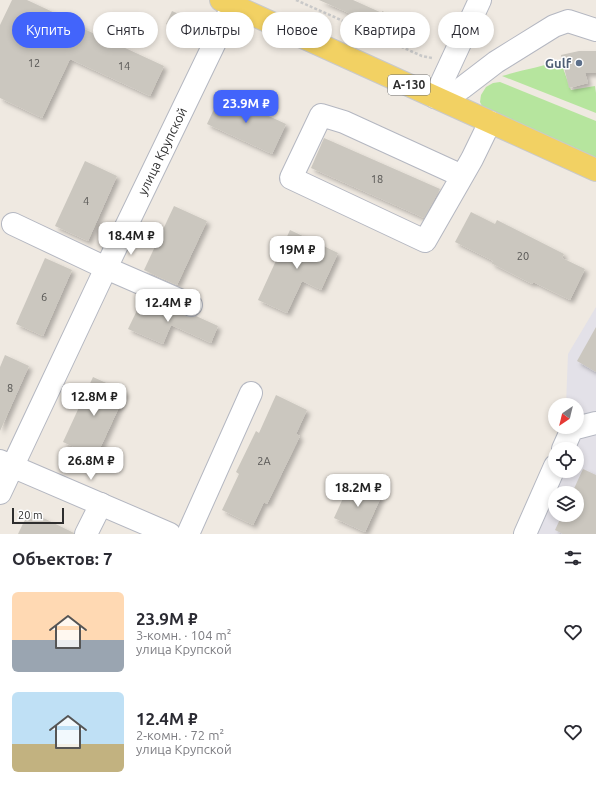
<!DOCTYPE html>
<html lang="ru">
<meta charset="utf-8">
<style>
:root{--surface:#fff;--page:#f7f7f7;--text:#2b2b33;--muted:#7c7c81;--accent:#4264fb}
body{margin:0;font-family:Ubuntu,sans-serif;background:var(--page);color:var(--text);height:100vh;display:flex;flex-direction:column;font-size:15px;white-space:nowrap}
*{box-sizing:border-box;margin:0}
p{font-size:13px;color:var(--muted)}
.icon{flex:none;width:22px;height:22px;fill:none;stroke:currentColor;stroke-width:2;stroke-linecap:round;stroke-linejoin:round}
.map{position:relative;height:534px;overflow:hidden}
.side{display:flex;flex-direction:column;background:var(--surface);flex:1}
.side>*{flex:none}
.guide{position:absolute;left:12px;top:12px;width:572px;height:36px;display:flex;gap:8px}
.needle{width:26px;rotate:215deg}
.controls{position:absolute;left:548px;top:398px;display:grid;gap:8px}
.controls a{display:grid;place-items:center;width:36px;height:36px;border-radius:50%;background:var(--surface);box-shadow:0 2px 6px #0003;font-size:20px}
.scale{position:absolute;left:12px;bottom:10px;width:52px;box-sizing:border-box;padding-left:4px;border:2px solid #2e2e2e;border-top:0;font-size:11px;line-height:14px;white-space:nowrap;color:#2e2e2e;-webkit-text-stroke:3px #fff;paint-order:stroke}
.price{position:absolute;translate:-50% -34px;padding:0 9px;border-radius:8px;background:#fff;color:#222;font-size:13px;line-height:26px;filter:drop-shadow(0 1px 2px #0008)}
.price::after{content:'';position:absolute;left:50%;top:24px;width:12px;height:9px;margin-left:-6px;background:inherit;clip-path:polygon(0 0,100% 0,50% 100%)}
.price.current{background:var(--accent);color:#fff}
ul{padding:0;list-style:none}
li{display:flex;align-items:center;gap:12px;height:100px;padding:0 12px}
li span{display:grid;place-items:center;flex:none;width:112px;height:80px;border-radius:6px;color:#555}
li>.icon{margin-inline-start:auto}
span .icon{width:48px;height:48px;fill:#fffc;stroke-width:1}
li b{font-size:17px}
h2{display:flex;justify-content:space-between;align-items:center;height:48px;padding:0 12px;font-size:17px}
.pill{padding:0 14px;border-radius:18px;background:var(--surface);box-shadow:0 2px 6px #0003;font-size:14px;line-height:36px}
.pill.current{background:var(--accent);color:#fff}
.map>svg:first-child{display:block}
.industrial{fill:#e3e1e8;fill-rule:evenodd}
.green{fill:#b6e59e}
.building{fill:#cbc7bf;filter:url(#shadow)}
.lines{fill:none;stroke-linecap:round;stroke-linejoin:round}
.minor-casing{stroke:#b4b7c1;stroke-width:24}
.major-casing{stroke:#c9c9c9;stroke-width:24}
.path{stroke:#c9c9c9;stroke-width:2.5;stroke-dasharray:3 2;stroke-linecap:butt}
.minor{stroke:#fff;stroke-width:22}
.major{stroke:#f2d163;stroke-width:22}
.service-dot{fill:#5c6f8a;stroke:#fff;stroke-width:1.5}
.labels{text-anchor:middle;stroke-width:3;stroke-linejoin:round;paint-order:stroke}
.number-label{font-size:11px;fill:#555452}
.shield{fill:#fff;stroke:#6d6d6d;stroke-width:1}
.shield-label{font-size:12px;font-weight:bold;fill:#2e2e2e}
.service-label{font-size:13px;font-weight:bold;fill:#4e5e75;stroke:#fff;text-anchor:end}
.street-label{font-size:13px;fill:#2e2e2e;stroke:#fff}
</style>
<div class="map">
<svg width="596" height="534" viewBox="0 0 596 534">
<defs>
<filter id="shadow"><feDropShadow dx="3.5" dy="3.5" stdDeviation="2" flood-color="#0004"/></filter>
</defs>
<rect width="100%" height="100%" fill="#efe9e1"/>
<!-- industrial -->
<path class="industrial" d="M596,307V534H515L561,427H577V405H566L568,354ZM555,449H577V471H555ZM555,493H577V515H555Z"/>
<!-- green -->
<g class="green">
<path d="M560,60L571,90L595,86L596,93V113L502,76C521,70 542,67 560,60Z"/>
<path d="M500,82L596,121V159L484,110L480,102L481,95L486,87L493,83Z"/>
</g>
<!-- building -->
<g class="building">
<path d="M12,0H27L85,27L84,29L164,66L150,96L70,59L42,118L0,98V25Z"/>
<path d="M319,0H353L382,13V11L420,27L413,42L376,26V25Z"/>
<path d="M172,11L192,20L186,32L166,24Z"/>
<path d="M579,51H596V73H585L588,83L569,88L561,55Z"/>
<path d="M221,94L286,124L272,154L207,124Z"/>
<path d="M324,138L440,189L424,218L311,168Z"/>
<path d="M85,161L117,176L88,241L55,226Z"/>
<path d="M174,206L207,221L177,285L144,270Z"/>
<path d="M471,212L495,224L497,220L564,254L562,258L585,269L570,300L533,282L532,284L491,263L493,261L455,242Z"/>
<path d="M290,230L338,253L321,290L302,281L287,313L258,300Z"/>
<path d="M45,258L72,270L43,336L16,324Z"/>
<path d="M143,298L186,316L192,317L196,316L218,326L211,343L171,325L163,344L128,329Z"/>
<path d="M596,327V372L577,361Z"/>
<path d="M5,355L29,366L0,431V367Z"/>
<path d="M93,377L126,392L96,457L63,442Z"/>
<path d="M276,395L307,410L296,434L300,436L267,504L264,502L253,525L222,510L239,474L236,472L256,431L259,433Z"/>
<path d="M583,469L596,475V534H563L555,530L562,515H577V493H572Z"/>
<path d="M350,483L381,497L365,532L334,518Z"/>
<path d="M29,511L74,533V534H18Z"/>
</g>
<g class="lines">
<!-- minor casing -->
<g class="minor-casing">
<g id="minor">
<path d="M435,97L448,95L454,93L462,88L496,62L554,26L568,21L596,30"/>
<path d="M435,97L480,0"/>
<path d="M462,176L344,122L321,115L291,178L425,241L472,159L490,122"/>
<path d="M13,224L106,268L191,305"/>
<path d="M563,449L572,429L596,423"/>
<path d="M0,461L170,534"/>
<path d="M0,493L106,268L233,5"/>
<path d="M86,534L101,504"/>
<path d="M188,534L251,393"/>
<path d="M525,534L555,466"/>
</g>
</g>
<!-- major casing -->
<g class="major-casing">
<path id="major" d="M221,0L596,170"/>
</g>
<!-- path -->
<path class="path" d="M296,0L422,56L432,58"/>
<!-- minor -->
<use href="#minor" class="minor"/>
<!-- major -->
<use href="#major" class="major"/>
</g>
<!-- markers -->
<circle class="service-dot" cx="579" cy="63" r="4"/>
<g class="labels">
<!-- number labels -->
<g class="number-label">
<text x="34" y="67">12</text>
<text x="124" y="70">14</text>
<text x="377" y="183">18</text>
<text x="86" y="205">4</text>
<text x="523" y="260">20</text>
<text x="44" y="301">6</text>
<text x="10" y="392">8</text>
<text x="264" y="465">2А</text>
</g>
<!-- shield labels -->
<rect class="shield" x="388" y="75" width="42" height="20" rx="3"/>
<g class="shield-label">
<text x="409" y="89">А-130</text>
</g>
<!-- service labels -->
<g class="service-label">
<text x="571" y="68">Gulf</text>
</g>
<!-- street labels -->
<g class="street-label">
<text transform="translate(162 151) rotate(-64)" y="5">улица Крупской</text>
</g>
</g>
</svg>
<div class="controls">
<a><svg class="needle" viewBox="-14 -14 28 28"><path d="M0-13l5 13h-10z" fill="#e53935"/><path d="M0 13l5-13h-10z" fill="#7c7c81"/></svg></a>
<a><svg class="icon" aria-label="locate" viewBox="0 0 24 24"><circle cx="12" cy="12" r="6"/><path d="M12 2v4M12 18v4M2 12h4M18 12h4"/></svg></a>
<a><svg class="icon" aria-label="layers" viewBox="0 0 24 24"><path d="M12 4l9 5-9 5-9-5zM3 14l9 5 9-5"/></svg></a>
</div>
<div class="scale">20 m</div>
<b class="price current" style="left:246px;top:124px">23.9M ₽</b>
<b class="price" style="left:131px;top:256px">18.4M ₽</b>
<b class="price" style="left:297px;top:270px">19M ₽</b>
<b class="price" style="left:168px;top:323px">12.4M ₽</b>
<b class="price" style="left:94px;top:417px">12.8M ₽</b>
<b class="price" style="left:91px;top:481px">26.8M ₽</b>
<b class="price" style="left:358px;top:508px">18.2M ₽</b>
<div class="guide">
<a class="pill current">Купить</a>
<a class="pill">Снять</a>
<a class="pill">Фильтры</a>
<a class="pill">Новое</a>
<a class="pill">Квартира</a>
<a class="pill">Дом</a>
</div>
</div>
<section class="side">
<h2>Объектов: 7<svg class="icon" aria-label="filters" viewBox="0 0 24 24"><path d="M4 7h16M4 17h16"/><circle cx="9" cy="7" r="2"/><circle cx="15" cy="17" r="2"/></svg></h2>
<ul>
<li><span style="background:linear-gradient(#ffd9b3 60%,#9aa5b1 0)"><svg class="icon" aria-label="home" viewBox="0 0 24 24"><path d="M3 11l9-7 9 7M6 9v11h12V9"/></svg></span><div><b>23.9M ₽</b><p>3-комн. · 104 m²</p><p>улица Крупской</p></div><svg class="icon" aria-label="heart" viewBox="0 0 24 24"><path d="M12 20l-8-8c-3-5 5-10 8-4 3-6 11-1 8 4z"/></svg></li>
<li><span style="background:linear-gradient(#bfe0f5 65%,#c2b280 0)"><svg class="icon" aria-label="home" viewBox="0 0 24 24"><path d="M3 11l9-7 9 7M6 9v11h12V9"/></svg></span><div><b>12.4M ₽</b><p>2-комн. · 72 m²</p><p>улица Крупской</p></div><svg class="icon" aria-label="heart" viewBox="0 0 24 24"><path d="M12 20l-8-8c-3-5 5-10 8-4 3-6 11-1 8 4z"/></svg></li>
</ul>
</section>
